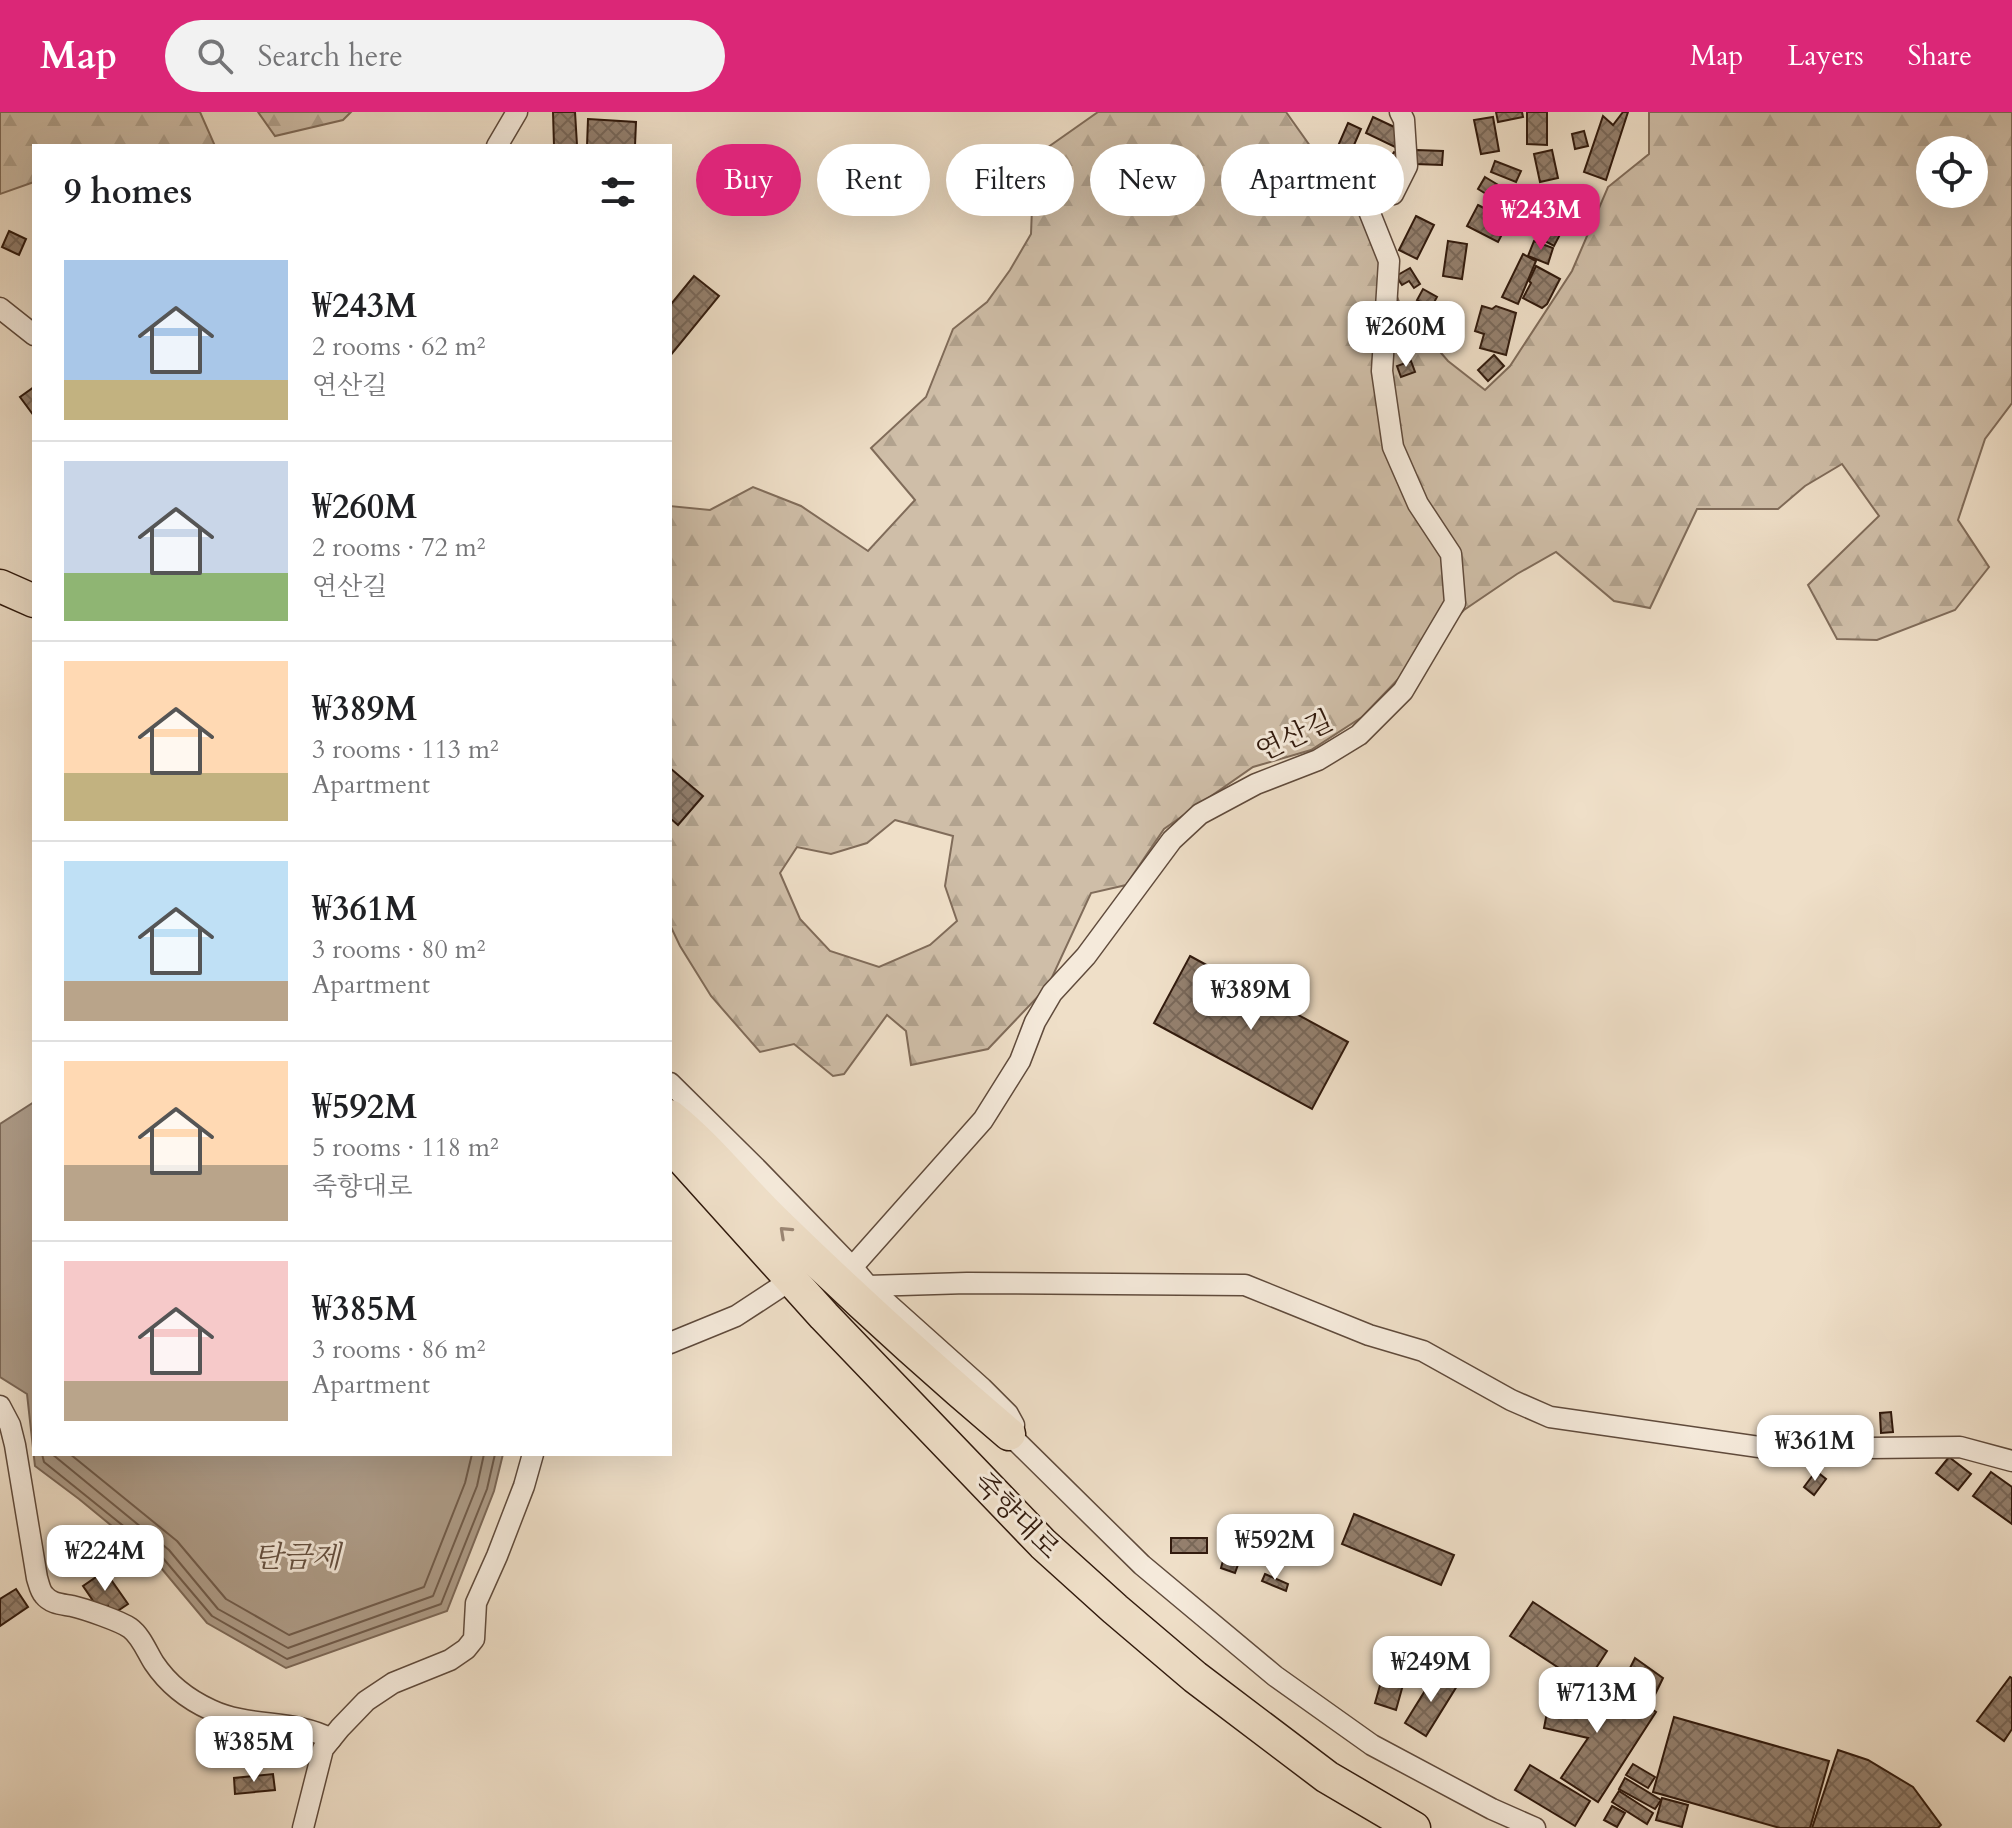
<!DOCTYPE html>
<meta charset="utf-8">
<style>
:root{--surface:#fff;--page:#f2f2f2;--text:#202124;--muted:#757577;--line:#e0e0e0;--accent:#db2777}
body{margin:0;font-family:Cardo,"Noto Serif KR",serif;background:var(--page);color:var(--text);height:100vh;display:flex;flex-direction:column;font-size:30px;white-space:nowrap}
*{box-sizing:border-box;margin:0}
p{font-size:26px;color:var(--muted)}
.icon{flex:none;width:44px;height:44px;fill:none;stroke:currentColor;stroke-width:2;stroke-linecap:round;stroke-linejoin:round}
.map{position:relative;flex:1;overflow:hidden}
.drawer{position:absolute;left:32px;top:32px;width:640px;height:1312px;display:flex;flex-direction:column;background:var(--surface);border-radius:0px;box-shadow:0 8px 32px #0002}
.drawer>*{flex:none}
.hud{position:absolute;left:696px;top:32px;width:760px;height:72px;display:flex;gap:16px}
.tools{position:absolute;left:1916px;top:24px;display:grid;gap:16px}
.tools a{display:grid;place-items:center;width:72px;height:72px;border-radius:50%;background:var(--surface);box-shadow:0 8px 32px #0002;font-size:40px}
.price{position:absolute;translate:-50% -68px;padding:0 18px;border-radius:16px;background:#fff;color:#222;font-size:26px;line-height:52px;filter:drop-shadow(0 2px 4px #0008)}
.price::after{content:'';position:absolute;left:50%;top:48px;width:24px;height:18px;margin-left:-12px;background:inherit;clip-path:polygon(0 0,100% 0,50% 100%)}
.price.current{background:var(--accent);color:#fff}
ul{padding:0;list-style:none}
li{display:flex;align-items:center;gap:24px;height:200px;padding:0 32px}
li+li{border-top:2px solid var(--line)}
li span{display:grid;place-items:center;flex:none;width:224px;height:160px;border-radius:0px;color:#555}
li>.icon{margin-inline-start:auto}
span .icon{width:96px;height:96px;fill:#fffc;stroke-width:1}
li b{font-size:34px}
h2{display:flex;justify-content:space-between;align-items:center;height:96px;padding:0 32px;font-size:34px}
.tag{padding:0 28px;border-radius:36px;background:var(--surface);box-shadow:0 8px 32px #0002;font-size:28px;line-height:72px}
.tag.current{background:var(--accent);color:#fff}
header{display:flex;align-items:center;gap:48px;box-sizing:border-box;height:112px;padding:0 40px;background:var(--accent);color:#fff}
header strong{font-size:38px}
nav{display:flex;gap:44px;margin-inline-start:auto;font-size:28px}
.search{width:560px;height:72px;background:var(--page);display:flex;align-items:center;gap:20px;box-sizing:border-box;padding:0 28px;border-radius:44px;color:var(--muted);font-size:30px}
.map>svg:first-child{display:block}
.forest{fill:url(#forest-firs);stroke:#806c5a;stroke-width:2;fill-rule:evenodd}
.water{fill:#ae9c88;stroke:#7c6857;stroke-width:2}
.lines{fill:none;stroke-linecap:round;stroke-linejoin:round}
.shore{stroke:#705b4a;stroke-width:2}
.building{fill:url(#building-cross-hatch);stroke:#311a0d;stroke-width:2}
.minor-casing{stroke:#604b3c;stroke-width:23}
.primary-casing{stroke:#311a0d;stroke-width:35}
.minor{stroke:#f5eadb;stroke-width:20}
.primary{stroke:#efdfc8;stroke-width:32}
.oneway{stroke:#9a8674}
.labels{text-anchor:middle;stroke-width:6;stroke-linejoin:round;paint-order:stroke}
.street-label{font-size:28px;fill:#311a0d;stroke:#f5eadb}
.water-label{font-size:30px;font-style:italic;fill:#634e3e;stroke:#f5eadb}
</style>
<header>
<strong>Map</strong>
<div class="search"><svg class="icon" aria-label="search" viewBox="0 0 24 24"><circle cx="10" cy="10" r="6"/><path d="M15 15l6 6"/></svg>Search here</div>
<nav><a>Map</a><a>Layers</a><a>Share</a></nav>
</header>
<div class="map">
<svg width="2012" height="1716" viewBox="0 0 2012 1716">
<defs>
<pattern id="forest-firs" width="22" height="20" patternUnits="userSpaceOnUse" patternTransform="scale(2)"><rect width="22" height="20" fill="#cfbea8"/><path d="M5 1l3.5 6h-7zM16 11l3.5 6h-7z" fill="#b2a38f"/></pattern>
<pattern id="building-cross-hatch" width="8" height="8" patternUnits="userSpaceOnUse" patternTransform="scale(2)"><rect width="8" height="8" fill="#94806e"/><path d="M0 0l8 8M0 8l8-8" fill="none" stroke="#796859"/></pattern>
</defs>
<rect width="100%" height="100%" fill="#efdfc8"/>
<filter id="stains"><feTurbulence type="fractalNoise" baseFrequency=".0025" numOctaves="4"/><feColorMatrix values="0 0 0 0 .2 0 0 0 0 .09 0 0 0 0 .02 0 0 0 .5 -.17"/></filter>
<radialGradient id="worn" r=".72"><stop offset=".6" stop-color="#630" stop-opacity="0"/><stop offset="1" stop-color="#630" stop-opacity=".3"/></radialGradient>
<!-- forest -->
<g class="forest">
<path d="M0,0H200L215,34H34V70L0,82Z"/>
<path d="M258,0H351L343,8L275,24Z"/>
<path d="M1098,0H1286L1374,124L1401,195L1448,249L1485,278L1510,254L1572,159L1608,75L1649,42V0H2012V291L1985,327L1958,408L1989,455L1955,498L1877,528L1837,527L1808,473L1879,404L1842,352L1805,374L1778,397H1697L1650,496L1614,489L1556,440L1517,462L1464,498L1362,605L1311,638L1253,655L1164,717L1126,773L1091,781L1048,874L988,937L911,953L906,919L887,903L844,962L833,964L794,932L760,940L711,884L680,834L670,813V394L710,398L753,375L801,394L868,439L915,388L871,336L926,285L953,217L987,190L1010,158L1031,122L1034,45ZM1930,38H1974V82H1930ZM895,708L953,724L945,774L957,809L930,833L879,855L830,839L800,807L780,761L797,735L831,742L867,731Z"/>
</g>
<!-- water -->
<path class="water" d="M34,990V1342H503L494,1379L447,1499L286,1556L207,1511L157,1451L79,1387L35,1354L27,1282L0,1265V1012Z"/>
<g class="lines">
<!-- shore -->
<g class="shore">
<path d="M42,1342L44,1350L162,1445L212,1504L287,1547L441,1492L487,1377L495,1342"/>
<path d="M52,1342L169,1438L218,1497L288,1536L433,1484L477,1374L484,1342"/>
<path d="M70,1342L177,1429L226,1487L289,1523L424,1475L465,1371L472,1342"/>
</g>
</g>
<!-- building -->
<g class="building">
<path d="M553,0H575L577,33L554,34Z"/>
<path d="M1496,0H1522L1523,5L1498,10Z"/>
<path d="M1527,0H1547V33L1527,32Z"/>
<path d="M1623,0H1628L1606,68L1584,60L1603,4L1613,13Z"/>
<path d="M1373,5L1403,19L1395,35L1366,21Z"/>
<path d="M1493,5L1499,39L1481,42L1474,8Z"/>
<path d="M588,7L636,10L635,34H587Z"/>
<path d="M1348,11L1361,17L1351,40L1338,34Z"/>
<path d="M1584,19L1588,34L1575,37L1572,22Z"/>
<path d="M1416,38L1443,39L1442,53L1415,52Z"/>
<path d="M1552,38L1558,66L1540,70L1534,42Z"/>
<path d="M1394,40L1405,47L1383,80L1372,73Z"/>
<path d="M1495,49L1521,59L1516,70L1491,60Z"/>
<path d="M1485,65L1505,77L1498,89L1478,77Z"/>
<path d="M1571,82L1576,107L1561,109L1557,84Z"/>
<path d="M1478,93L1509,109L1498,130L1467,114Z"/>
<path d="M1416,104L1434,113L1417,147L1399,138Z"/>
<path d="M1554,107L1565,113L1554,134L1543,128Z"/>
<path d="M9,119L26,127L19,143L2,135Z"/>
<path d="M1448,129L1467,132L1462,167L1443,164Z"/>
<path d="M1534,129L1553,136L1548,152L1528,144Z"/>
<path d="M1523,142L1536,149L1518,192L1502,185Z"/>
<path d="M1536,154L1560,167L1547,192L1542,196L1523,186L1531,171L1529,169Z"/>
<path d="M1410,156L1420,172L1414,176L1409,169L1402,173L1396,164Z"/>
<path d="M694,164L719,184L670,244V189L672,191Z"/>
<path d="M1423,177L1437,185L1431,196L1417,188Z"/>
<path d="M1482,194L1492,197L1496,194L1516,201L1506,243L1480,236L1484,222L1475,219Z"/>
<path d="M1494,243L1504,254L1488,269L1478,258Z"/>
<path d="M1411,249L1415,260L1401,265L1397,254Z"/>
<path d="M34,275V304L20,285Z"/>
<path d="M670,656L703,684L678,713L670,706Z"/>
<path d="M1190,844L1348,930L1312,997L1154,911Z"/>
<path d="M1891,1300L1893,1320L1881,1321L1880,1301Z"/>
<path d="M1949,1345L1971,1362L1958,1378L1936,1361Z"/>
<path d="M1816,1359L1826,1367L1814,1383L1804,1375Z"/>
<path d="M1991,1360L2012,1375V1412L1973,1384Z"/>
<path d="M1354,1402L1454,1443L1441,1473L1342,1432Z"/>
<rect x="1171" y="1426" width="36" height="15"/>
<path d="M1247,1437L1271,1439L1270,1449L1247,1447Z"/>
<path d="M1225,1441L1240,1447L1235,1461L1221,1456Z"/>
<path d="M105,1459L128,1492L113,1502L108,1494L100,1499L83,1474Z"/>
<path d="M1265,1462L1288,1472L1286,1479L1262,1469Z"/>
<path d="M16,1477L28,1495L0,1514V1487Z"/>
<path d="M1533,1490L1607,1539L1585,1573L1510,1524Z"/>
<path d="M1390,1538L1411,1544L1396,1598L1375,1591Z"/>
<path d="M1635,1546L1663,1566L1649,1595L1614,1588Z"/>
<path d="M1436,1561L1457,1574L1426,1624L1405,1611Z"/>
<path d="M2010,1565L2012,1566V1617L2004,1629L1977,1609Z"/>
<path d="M1552,1574L1649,1595L1656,1600L1598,1690L1561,1666L1588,1626L1544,1616Z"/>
<path d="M1674,1605L1829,1649L1810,1716H1780L1653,1680Z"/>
<path d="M1838,1638L1868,1648L1913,1675L1941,1713L1938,1716H1812Z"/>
<path d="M1633,1652L1655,1665L1648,1676L1626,1663Z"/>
<path d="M1530,1653L1590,1689L1575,1714L1515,1678Z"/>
<path d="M273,1662L275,1678L235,1682L234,1666Z"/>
<path d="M1625,1666L1661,1688L1655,1697L1619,1677Z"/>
<path d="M1619,1679L1653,1701L1647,1712L1612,1690Z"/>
<path d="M1662,1686L1688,1693L1682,1715L1656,1708Z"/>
<path d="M1612,1694L1625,1701L1617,1715L1604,1708Z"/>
</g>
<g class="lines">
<!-- minor casing -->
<g class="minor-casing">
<g id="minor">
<path d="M497,34L517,0"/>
<path d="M0,196L34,223"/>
<path d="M670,971L758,1058L853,1156L868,1174L982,1276L1008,1302L1014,1313L1013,1318L1009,1322L1142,1453L1275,1564L1372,1633L1492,1697L1535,1716"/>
<path d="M839,1170L983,1008L1020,949L1035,910L1052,881L1086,844L1172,728L1200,702L1256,672L1318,648L1359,623L1403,579L1455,491L1451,442L1418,392L1393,335L1382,259L1389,149L1365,89L1393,82L1407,54L1404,8L1400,0"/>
<path d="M868,1174L967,1171L1245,1173L1369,1223L1423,1239L1511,1288L1550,1305L1773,1337L1960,1335L2012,1349"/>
<path d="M670,1231L736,1204L791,1168"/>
<path d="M0,1294L10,1313L15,1333L37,1466C39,1472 40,1479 44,1483C51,1492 62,1492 72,1494C85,1497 120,1509 130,1516C141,1524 147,1540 154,1551C168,1572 189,1588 211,1598C249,1616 294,1607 331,1627"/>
<path d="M303,1716L323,1637L340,1616L366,1589L393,1571L450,1548L466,1537L474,1527L476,1491L497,1444L524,1374L533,1342"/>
</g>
</g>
<!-- primary casing -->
<g class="primary-casing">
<g id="primary">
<path d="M0,474L34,489"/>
<path d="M670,1004C710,1036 741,1077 778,1112C853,1185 930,1255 1009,1322"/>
<path d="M670,1033L824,1204L1043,1432L1115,1497L1195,1565L1327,1665L1414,1716"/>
</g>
</g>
<!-- minor -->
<use href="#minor" class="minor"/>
<!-- primary -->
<use href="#primary" class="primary"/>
</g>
<!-- one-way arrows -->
<defs><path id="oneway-chevron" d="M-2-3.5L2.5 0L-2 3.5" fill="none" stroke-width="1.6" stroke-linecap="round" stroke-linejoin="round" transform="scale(2)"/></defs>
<use class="oneway" href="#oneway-chevron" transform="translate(785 1120) rotate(-137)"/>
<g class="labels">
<!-- street labels -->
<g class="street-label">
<text transform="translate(1294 623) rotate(-25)" y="10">연산길</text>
<text transform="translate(1017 1403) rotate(45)" y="10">죽향대로</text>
</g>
<!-- water labels -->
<g class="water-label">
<text x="297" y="1455">탄금제</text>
</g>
</g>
<rect width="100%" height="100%" filter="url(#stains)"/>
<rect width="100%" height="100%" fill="url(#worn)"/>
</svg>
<div class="tools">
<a><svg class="icon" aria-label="locate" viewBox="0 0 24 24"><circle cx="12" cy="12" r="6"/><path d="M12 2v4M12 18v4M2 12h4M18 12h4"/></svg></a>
</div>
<b class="price current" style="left:1541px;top:140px">₩243M</b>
<b class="price" style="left:1406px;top:257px">₩260M</b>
<b class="price" style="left:1251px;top:920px">₩389M</b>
<b class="price" style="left:1815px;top:1371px">₩361M</b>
<b class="price" style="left:1275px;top:1470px">₩592M</b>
<b class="price" style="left:105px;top:1481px">₩224M</b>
<b class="price" style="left:1431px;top:1592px">₩249M</b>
<b class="price" style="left:1597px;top:1623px">₩713M</b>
<b class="price" style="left:254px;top:1672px">₩385M</b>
<div class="hud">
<a class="tag current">Buy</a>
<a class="tag">Rent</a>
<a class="tag">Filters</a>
<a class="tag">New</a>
<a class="tag">Apartment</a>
</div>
<section class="drawer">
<h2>9 homes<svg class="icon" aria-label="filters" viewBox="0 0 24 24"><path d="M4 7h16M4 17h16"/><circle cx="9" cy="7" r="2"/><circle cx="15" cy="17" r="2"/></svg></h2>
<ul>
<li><span style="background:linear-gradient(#a9c7e8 75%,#c2b280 0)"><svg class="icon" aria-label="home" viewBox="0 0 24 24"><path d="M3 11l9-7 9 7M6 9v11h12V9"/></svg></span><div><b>₩243M</b><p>2 rooms · 62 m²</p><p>연산길</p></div></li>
<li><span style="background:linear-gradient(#c9d6e8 70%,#8fb573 0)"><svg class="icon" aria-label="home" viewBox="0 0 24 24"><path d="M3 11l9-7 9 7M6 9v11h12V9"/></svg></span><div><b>₩260M</b><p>2 rooms · 72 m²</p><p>연산길</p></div></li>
<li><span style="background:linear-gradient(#ffd9b3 70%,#c2b280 0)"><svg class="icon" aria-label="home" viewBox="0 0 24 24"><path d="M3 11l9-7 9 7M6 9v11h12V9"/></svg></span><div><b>₩389M</b><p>3 rooms · 113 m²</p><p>Apartment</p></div></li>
<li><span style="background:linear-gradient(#bfe0f5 75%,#b9a48a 0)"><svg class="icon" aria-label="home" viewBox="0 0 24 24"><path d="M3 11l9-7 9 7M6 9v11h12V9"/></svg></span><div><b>₩361M</b><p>3 rooms · 80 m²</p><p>Apartment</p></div></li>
<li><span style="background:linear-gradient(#ffd9b3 65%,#b9a48a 0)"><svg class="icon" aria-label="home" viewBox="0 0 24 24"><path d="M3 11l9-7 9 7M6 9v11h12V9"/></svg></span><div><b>₩592M</b><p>5 rooms · 118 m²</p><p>죽향대로</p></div></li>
<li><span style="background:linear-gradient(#f6c9c9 75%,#b9a48a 0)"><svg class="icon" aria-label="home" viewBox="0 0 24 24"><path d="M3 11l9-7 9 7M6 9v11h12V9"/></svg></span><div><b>₩385M</b><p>3 rooms · 86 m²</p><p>Apartment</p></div></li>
</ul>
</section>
</div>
